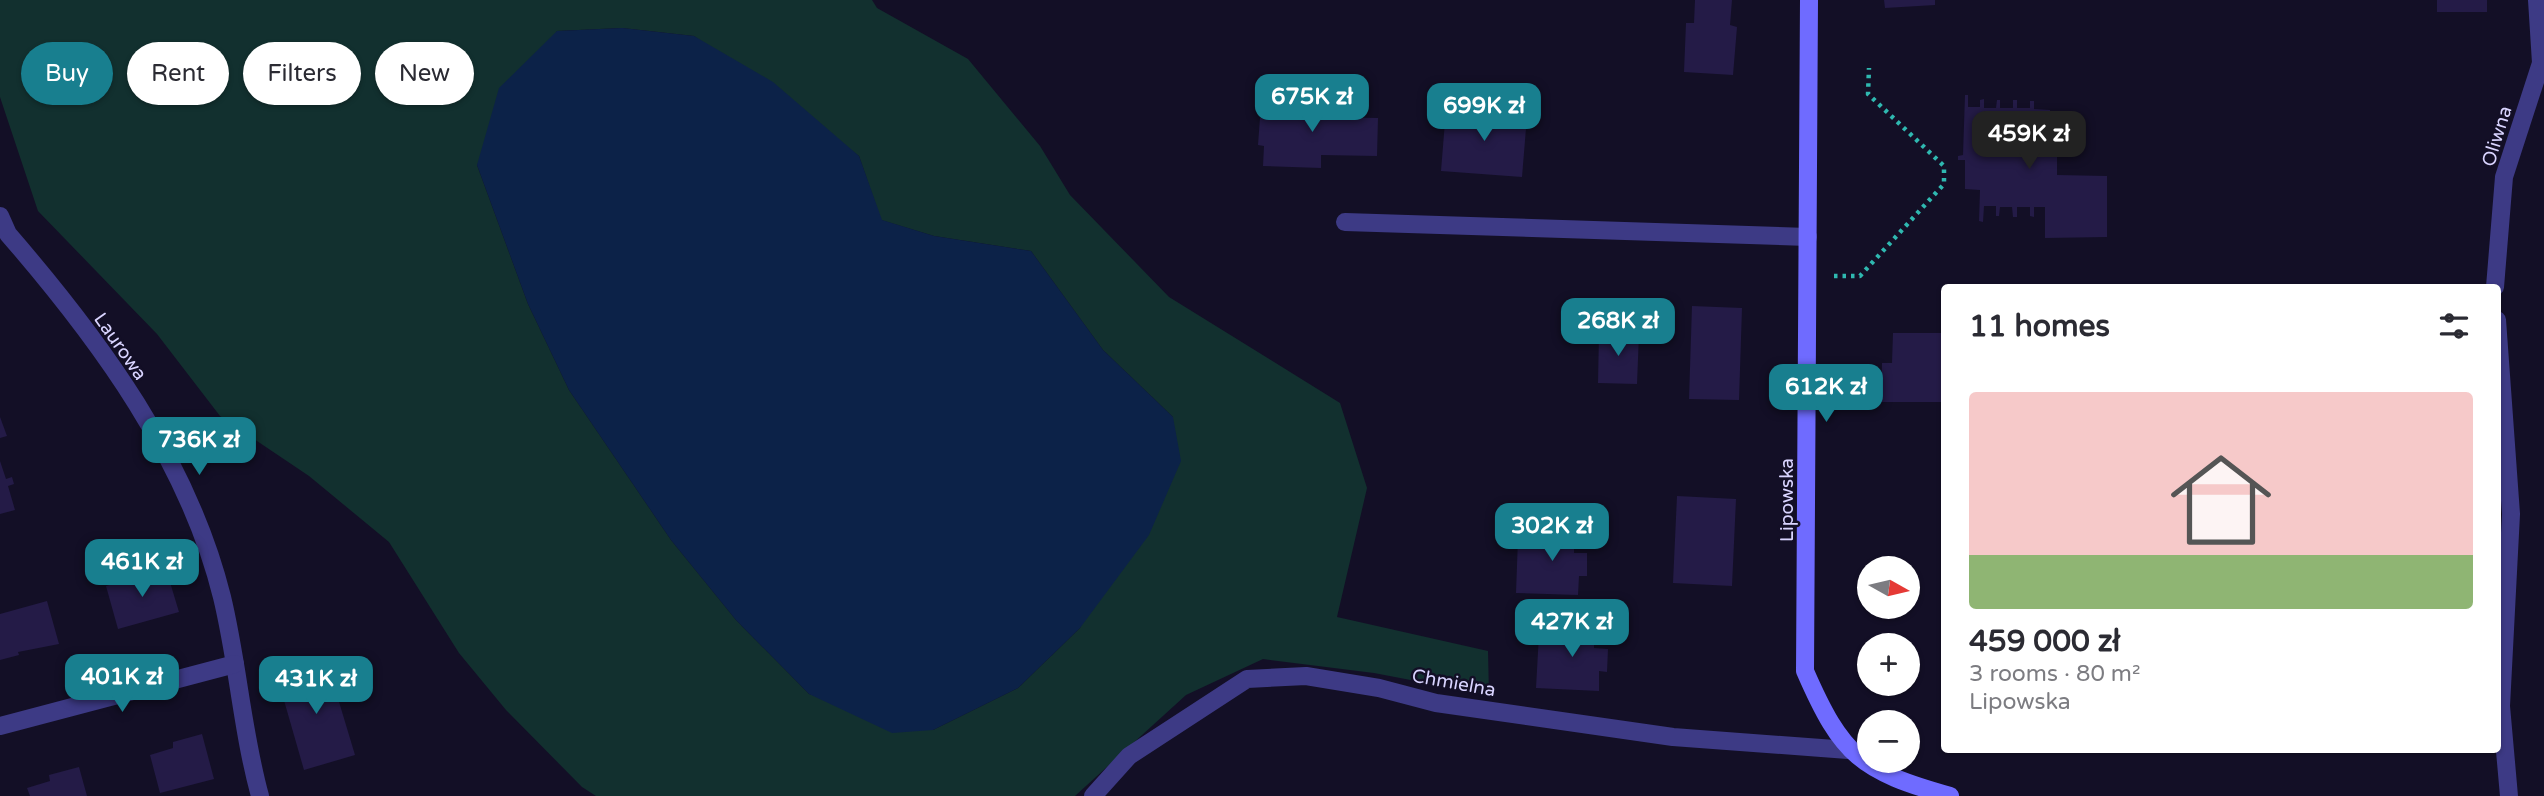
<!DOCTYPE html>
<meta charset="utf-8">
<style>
:root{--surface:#fff;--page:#f7f7f7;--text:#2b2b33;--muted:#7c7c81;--accent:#187f8f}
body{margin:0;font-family:"Varela Round",sans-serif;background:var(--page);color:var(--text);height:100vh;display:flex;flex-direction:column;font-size:26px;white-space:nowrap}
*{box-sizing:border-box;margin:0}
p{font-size:23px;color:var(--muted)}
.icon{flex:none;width:38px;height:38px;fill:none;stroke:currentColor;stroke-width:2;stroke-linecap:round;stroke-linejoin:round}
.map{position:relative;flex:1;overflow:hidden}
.details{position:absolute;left:1941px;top:284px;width:560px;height:469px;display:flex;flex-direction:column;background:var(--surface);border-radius:7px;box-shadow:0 2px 5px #0004}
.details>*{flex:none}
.top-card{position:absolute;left:21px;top:42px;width:665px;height:63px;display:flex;gap:14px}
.needle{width:46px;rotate:98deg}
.controls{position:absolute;left:1857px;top:556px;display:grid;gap:14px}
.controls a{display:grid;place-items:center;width:63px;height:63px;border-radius:50%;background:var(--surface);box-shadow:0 2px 5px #0004;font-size:35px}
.price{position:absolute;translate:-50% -60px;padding:0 16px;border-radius:14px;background:var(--accent);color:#fff;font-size:23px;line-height:46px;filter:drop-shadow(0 2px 4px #0008)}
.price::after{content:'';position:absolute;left:50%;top:42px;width:21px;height:16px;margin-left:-10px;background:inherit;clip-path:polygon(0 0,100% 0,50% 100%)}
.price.current{background:#222;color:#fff}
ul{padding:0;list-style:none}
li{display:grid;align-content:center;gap:14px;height:371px;padding:0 28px}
li span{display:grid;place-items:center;height:217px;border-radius:7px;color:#555}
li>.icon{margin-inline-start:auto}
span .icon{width:126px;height:126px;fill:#fffc;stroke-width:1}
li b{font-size:30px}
h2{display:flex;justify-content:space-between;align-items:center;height:84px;padding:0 28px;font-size:30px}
.chip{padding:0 24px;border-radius:32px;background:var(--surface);box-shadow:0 2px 5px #0004;font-size:24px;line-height:63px}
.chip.current{background:var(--accent);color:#fff}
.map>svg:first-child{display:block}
.green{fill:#12302f;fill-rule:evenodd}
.water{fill:#0c2248}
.building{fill:#241b47}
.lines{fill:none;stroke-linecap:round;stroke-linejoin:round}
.path{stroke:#2fb8b0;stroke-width:4.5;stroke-dasharray:3.5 5;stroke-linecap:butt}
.lane{stroke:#3d3a85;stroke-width:18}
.street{stroke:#3d3a85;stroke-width:18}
.secondary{stroke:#6f6bff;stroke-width:18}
.labels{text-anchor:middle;stroke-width:5;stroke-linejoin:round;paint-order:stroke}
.street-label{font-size:19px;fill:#d9d4ff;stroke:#130f26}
</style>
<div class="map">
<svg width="2544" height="796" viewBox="0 0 2544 796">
<rect width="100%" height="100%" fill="#130f26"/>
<!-- green -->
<path class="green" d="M0,0H872L877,8L968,59L1040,146L1070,195L1169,297L1340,403L1367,488L1337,617L1488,651L1489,695L1374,673L1263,659L1186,695L1075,796H596L582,787L506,710L459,653L389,542L309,476L220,416L157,334L38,211L0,97ZM622,28L694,36L859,156L881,220L934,236L1031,251L1103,350L1173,417L1080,628L1018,688L933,730L809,694L736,620L671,540L569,390L528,304L477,165L557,31Z"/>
<!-- water -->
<path class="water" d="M622,28L694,36L773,82L859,156L882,220L934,236L1031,251L1103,350L1173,417L1181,461L1149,535L1080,628L1018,688L933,730L892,733L809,694L736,620L671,540L569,390L528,304L477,165L499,88L557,31Z"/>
<!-- building -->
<g class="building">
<path d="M1695,0H1732L1730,25L1737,27L1733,75L1684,72L1686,23H1694Z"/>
<path d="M1884,0H1935V5L1885,8Z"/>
<rect x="2437" y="0" width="50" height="12"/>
<path d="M1965,95H1968V107H1980V100L1984,99V108H1996L1997,100H2000V108H2013V100H2017V108H2030V101H2034V109L2050,110V147H2057V175L2107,176V237L2045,238V207H2034V217L2030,216V207H2017V217H2013L2012,207H2000L1999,216H1996V206H1984L1983,222L1979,221L1980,190L1965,189V160H1958V156L1963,155Z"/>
<path d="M1266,97L1324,99L1323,117L1378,118L1377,156L1321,155V168L1263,166L1264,146L1258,145L1260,118L1265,116Z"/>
<path d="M1446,109L1527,116L1522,177L1441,171Z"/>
<path d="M1692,306L1742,308L1739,400L1689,399Z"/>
<path d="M1599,333L1639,334L1637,384L1598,383Z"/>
<path d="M1893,333H1944V402H1881L1882,363H1892Z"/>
<path d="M0,417L7,436L0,438Z"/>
<path d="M0,461L6,479L12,477L14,484L8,486L15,510L0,514Z"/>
<path d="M1677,496L1736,499L1732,586L1673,583Z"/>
<path d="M1553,526L1589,527L1588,542L1574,541V553H1587V576H1579L1578,595L1516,593L1518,538L1553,539Z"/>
<path d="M166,569L179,612L118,629L106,586Z"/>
<path d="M47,601L59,644L18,652L19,655L0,660V614Z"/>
<path d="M1573,622L1609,623L1608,638L1594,637V648L1608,649L1607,672L1599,671V691L1536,688L1539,634L1573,635Z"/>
<path d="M327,662L355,755L304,770L277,676Z"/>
<path d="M202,734L214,779L160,793L150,755L173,748V742Z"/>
<path d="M79,767L87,796H30L27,788L50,781L49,775Z"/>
</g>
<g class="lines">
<!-- path -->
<path class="path" d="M1834,276H1860L1944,184V166L1868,94L1869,68"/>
<!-- lane -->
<path class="lane" d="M1345,222L1808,237"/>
<!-- street -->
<g class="street">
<path d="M0,216L8,234C100,340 188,460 222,597C238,663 242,731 260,796"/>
<path d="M2495,287L2504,177L2541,63L2537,0"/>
<path d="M2497,320L2511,514L2501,706L2509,796"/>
<path d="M0,726L235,664"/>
<path d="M1093,796L1129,756L1247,679L1306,676L1379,688L1436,703L1673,737L1848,750"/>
</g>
<!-- secondary -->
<path class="secondary" d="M1809,0L1805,671C1842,756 1861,771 1950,796"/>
</g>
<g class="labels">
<!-- street labels -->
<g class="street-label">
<text transform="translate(2496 136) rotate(-73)" y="7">Oliwna</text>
<text transform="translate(121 346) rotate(55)" y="7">Laurowa</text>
<text transform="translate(1786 500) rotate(-90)" y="7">Lipowska</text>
<text transform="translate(1454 682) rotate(10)" y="7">Chmielna</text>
</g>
</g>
</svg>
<div class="controls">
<a><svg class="needle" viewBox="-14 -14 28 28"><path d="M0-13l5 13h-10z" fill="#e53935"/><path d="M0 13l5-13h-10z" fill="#7c7c81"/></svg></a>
<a>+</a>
<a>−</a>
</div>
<b class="price" style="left:1312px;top:134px">675K zł</b>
<b class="price" style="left:1484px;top:143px">699K zł</b>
<b class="price current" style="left:2029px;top:171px">459K zł</b>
<b class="price" style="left:1618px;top:358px">268K zł</b>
<b class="price" style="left:1826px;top:424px">612K zł</b>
<b class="price" style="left:199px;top:477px">736K zł</b>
<b class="price" style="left:1552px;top:563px">302K zł</b>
<b class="price" style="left:142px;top:599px">461K zł</b>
<b class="price" style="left:1572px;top:659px">427K zł</b>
<b class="price" style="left:122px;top:714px">401K zł</b>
<b class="price" style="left:316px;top:716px">431K zł</b>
<div class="top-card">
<a class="chip current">Buy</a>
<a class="chip">Rent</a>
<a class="chip">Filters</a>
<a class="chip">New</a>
</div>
<section class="details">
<h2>11 homes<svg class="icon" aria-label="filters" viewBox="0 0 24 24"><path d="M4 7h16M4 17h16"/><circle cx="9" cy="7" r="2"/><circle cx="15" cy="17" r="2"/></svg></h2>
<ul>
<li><span style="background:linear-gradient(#f6c9c9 75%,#8fb573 0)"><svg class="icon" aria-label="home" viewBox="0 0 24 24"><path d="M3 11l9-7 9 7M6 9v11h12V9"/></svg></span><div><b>459 000 zł</b><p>3 rooms · 80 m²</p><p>Lipowska</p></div></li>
</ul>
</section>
</div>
